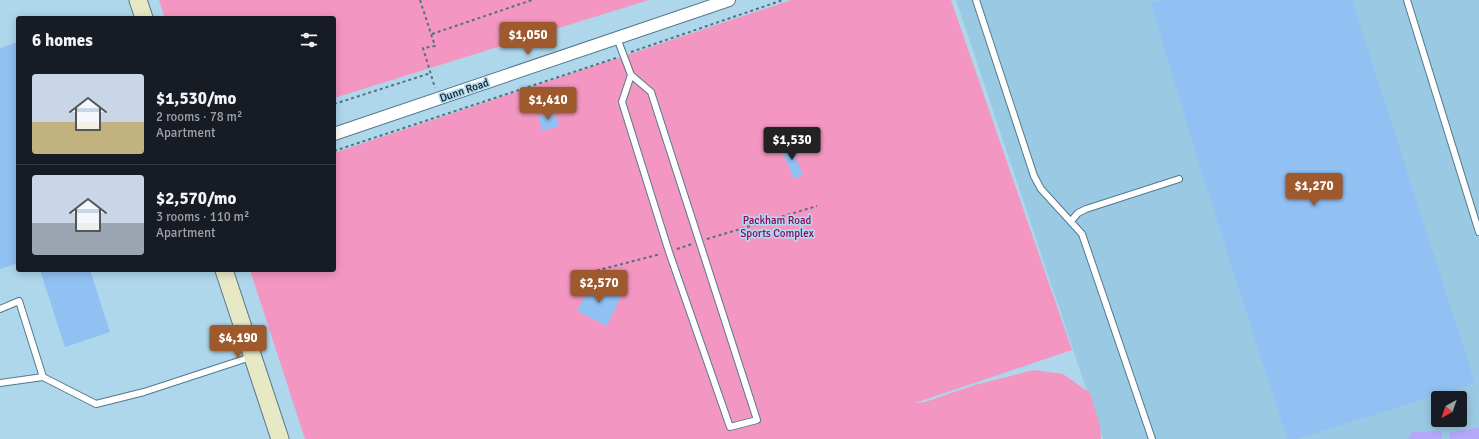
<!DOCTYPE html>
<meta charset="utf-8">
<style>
:root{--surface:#171b24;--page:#242831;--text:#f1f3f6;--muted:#9ea1a6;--line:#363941;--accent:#9e592d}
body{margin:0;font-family:Signika,sans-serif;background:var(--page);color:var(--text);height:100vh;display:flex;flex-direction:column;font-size:15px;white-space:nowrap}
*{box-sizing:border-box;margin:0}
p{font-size:13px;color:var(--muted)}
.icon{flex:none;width:22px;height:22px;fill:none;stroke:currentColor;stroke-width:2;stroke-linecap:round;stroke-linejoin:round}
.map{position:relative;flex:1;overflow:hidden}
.drawer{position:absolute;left:16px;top:16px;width:320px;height:256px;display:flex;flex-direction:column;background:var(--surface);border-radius:4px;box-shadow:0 2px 10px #0003}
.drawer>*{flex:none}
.needle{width:26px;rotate:220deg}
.buttons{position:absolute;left:1431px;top:391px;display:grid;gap:8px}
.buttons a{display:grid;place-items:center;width:36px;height:36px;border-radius:4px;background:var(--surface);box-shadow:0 2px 10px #0003;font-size:20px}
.price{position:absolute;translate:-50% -34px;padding:0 9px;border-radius:4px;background:var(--accent);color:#fff;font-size:13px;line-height:26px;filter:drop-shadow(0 1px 2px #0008)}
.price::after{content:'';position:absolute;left:50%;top:24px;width:12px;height:9px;margin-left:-6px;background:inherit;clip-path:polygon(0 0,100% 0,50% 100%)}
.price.on{background:#222;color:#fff}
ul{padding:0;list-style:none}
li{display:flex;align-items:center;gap:12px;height:100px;padding:0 16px}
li+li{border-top:1px solid var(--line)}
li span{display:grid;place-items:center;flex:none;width:112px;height:80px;border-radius:4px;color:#555}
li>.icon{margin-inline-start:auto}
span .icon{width:48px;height:48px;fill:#fffc;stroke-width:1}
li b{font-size:17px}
h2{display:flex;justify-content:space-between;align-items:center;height:48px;padding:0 16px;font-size:17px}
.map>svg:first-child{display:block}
.built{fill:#9acae3;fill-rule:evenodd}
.green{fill:#f496c2}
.water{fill:#b5a7fa}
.building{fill:#91c0f3}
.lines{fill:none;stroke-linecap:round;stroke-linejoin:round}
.lane-casing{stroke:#53798c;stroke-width:8}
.street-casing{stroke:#53798c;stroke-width:14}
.secondary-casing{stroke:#53798c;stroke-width:19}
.path{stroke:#56707e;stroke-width:2;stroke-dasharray:3 3;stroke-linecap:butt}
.lane{stroke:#fff;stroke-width:6}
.street{stroke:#fff;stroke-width:12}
.secondary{stroke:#e7e8c4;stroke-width:17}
.labels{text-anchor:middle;stroke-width:3.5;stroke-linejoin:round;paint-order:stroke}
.street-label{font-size:11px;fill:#0c1b23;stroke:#afd7ec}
.park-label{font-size:11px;fill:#8f055c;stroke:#afd7ec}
</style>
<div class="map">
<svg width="1479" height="439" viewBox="0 0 1479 439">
<rect width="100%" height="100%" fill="#afd7ec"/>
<!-- built -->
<path class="built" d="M956,0H1479V439H1103ZM1438,398H1460V420H1438Z"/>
<!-- green -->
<g class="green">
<path d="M159,0H649L334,98V18H165Z"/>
<path d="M791,0H951L1072,350L915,403L925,402L975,385L1034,370L1063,374L1090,393L1100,426L1101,439H305L250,270H334V153Z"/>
</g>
<!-- water -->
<g class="water">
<path d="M1479,428V439H1449L1450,432Z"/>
<path d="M1442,431V439H1408L1412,432Z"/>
</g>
<!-- building -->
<g class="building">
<path d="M1162,0H1352L1475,383L1297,439H1287L1199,164L1151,4Z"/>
<path d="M18,42V263L0,269V48Z"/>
<path d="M554,111L559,126L542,131L538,116Z"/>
<path d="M789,143L803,175L794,179L780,147Z"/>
<path d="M40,270H90L110,332L65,347Z"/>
<path d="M592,282L621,297L607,326L577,311Z"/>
</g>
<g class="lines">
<!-- lane casing -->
<g class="lane-casing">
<g id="lane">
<path d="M976,0L1034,176L1041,189L1082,234L1152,439"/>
<path d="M1407,0L1479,232"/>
<path d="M617,38L631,75L651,92L757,420L730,427L669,252L622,102L631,75"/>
<path d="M1071,221L1078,213L1086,209L1179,179"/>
<path d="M0,309L19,301L43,377"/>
<path d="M0,383L43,377L96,404L144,392L251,357"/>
</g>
</g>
<!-- street casing -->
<g class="street-casing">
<path id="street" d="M334,134L729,0"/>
</g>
<!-- secondary casing -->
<g class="secondary-casing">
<g id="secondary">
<path d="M138,0L144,18"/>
<path d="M224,270L280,439"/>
</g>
</g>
<!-- path -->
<g class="path">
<path d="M420,0L435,46L423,48L435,88"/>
<path d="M432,34L532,0"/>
<path d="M631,52L783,0"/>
<path d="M334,104L431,73"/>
<path d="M334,151L616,58"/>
<path d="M707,239L817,206"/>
<path d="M677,249L692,244"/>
<path d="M591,272L661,254"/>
</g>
<!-- lane -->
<use href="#lane" class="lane"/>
<!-- street -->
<use href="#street" class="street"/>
<!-- secondary -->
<use href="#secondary" class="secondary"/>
</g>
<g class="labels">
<!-- street labels -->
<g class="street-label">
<text transform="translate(464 90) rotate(-19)" y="4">Dunn Road</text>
</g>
<!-- park labels -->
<g class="park-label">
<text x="777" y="224">Packham Road<tspan x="777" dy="13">Sports Complex</tspan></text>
</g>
</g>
</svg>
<div class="buttons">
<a><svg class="needle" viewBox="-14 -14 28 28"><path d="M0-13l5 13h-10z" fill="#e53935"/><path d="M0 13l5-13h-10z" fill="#9ea1a6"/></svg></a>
</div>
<b class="price" style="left:528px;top:56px">$1,050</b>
<b class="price" style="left:548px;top:121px">$1,410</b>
<b class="price on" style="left:792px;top:161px">$1,530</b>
<b class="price" style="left:1314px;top:207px">$1,270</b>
<b class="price" style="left:599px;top:304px">$2,570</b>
<b class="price" style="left:238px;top:359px">$4,190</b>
<section class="drawer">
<h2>6 homes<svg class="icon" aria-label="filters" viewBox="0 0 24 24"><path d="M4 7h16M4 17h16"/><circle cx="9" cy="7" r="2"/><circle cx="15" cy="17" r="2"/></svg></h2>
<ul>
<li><span style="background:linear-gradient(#c9d6e8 60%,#c2b280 0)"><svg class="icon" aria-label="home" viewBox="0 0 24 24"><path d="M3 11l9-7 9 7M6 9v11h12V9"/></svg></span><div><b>$1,530/mo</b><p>2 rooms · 78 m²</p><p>Apartment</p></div></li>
<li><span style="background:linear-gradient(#c9d6e8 60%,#9aa5b1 0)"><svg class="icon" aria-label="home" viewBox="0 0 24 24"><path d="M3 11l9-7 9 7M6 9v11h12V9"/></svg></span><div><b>$2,570/mo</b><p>3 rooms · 110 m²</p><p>Apartment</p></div></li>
</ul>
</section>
</div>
